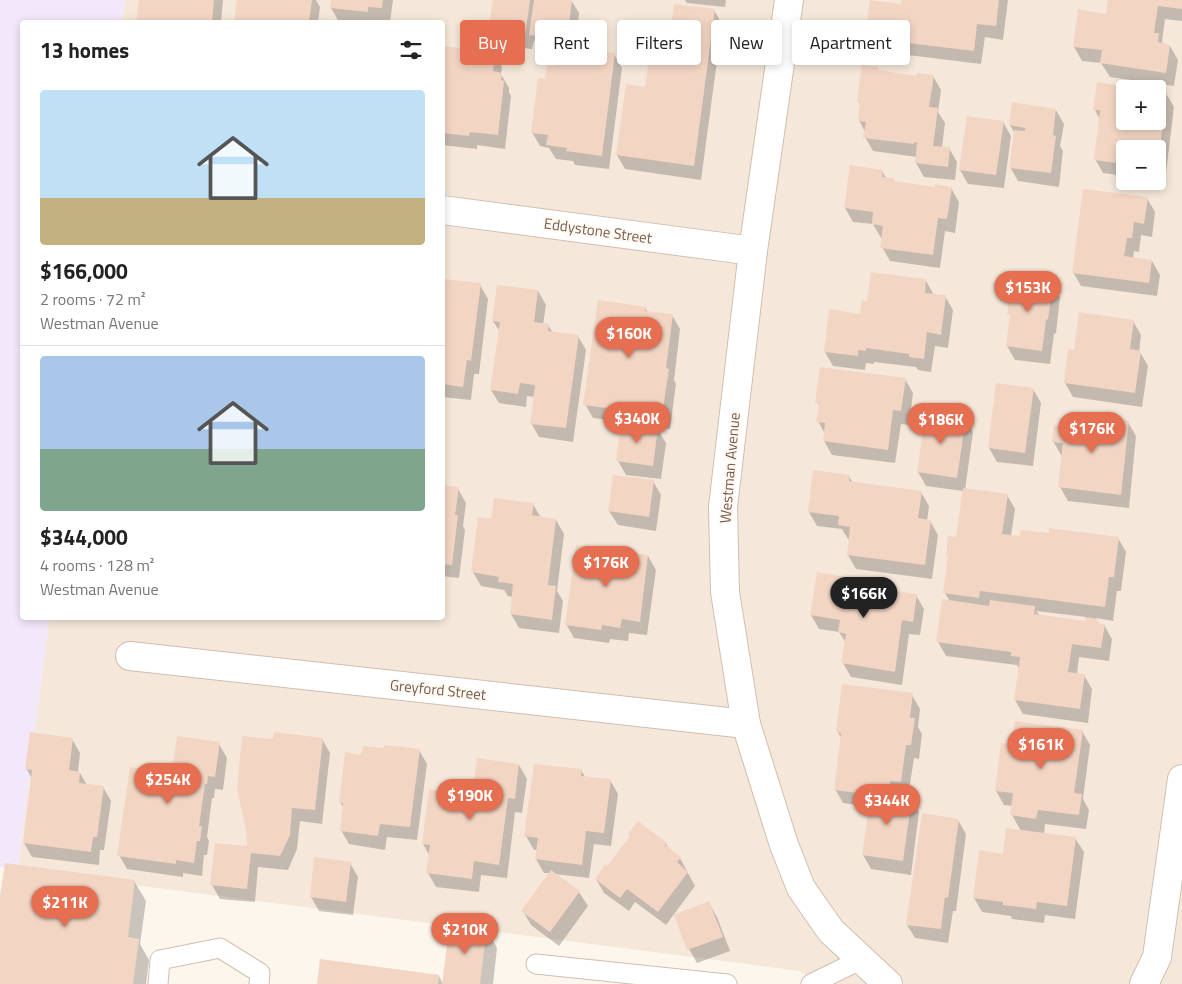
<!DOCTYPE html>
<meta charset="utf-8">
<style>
:root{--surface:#fff;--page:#f2f2f2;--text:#222;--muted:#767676;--line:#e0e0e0;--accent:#e76f51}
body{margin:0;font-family:"Titillium Web",sans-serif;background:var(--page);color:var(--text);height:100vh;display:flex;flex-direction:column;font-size:19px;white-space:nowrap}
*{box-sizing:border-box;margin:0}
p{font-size:16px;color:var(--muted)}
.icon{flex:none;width:28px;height:28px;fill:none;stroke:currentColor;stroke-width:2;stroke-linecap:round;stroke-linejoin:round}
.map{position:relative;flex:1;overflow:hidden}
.details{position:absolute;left:20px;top:20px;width:425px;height:600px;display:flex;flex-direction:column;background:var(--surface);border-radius:5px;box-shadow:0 2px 8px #0003}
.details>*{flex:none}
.top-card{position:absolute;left:460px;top:20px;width:475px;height:45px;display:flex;gap:10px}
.fabs{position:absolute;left:1116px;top:80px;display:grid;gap:10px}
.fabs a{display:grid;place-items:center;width:50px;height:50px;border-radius:5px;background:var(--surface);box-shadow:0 2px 8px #0003;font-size:25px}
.price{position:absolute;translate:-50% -42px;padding:0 11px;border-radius:18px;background:var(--accent);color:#fff;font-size:16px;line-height:32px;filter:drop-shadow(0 1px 2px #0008)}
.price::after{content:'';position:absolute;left:50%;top:30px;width:15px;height:11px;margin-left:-8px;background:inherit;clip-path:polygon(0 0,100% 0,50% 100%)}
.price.active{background:#222;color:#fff}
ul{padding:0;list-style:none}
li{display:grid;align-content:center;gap:10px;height:265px;padding:0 20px}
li+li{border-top:1px solid var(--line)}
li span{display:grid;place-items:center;height:155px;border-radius:5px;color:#555}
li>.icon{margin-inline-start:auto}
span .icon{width:90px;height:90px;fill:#fffc;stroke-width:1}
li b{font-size:21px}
h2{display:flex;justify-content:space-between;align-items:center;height:60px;padding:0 20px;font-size:21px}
.chip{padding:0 18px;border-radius:5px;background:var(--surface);box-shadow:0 2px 8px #0003;font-size:18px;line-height:45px}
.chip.active{background:var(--accent);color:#fff}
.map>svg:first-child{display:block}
.residential{fill:#f5e8da;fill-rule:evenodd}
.education{fill:#f3e8fa}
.shadow{fill:#0003;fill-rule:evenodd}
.building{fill:#f3d5c3}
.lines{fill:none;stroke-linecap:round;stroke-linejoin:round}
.lane-casing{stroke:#d1beb0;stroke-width:21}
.street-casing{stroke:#d1beb0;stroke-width:30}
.lane{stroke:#fff;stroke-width:19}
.street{stroke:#fff;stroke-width:28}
.labels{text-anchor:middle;stroke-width:4.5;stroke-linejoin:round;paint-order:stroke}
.street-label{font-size:15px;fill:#7a5c4d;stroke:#fffaf3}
</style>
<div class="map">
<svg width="1182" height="984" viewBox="0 0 1182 984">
<rect width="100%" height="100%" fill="#fdf6ec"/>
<!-- residential -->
<path class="residential" d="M125,0H1182V984H818L800,971L18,870L49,618H442V22H122ZM1125,89H1158V121H1125ZM1125,149H1158V181H1125Z"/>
<!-- education -->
<path class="education" d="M0,0H125L122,22H22V618H49L18,870L0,867Z"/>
<!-- shadow -->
<g class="shadow">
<path d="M140,0H223L221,22H137Z"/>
<path d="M238,0H316L320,7L318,22H236Z"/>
<path d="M332,0H393L390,22L376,20L375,22H339L331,8Z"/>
<path d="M494,0H571L579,13L575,49L614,54L622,68L609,169L575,165L573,161L556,159L549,148L540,146L532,132L546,81L557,67L559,51L539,49L534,40L532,49L498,45L490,31Z"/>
<path d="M685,0H726L725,7L687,3Z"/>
<path d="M903,0H1008L1003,40L985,37L981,64L908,55L907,61L874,57L865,43L902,6Z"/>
<path d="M1109,0H1182V21L1165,19L1162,42L1164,45L1170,46L1178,60L1174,86L1110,77L1101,63L1082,61L1074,47L1108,15Z"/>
<path d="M714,10L722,24L701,180L625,169L617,155L646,88L658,64L672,45L670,40Z"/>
<path d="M442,47L494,53L502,67L501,74L509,88V92L511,96L505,149L477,145V149L442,145Z"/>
<path d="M878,69L879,72L918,77L933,76L941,90L938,112L945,123L942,148H949L957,162L955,180L924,177L916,163L917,157L873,151L865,137V132L859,120L861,105L858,101Z"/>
<path d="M1125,89V121H1158V92L1166,93L1174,107L1166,173L1158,172V149H1125V176L1103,173L1095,159L1100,120L1095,110Z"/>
<path d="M1056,110L1064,124L1060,146L1063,151L1059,187L1018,181L1010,167L1015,134L1010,125Z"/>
<path d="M1003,122L1011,136L1004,188L968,184L960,170Z"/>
<path d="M882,171L886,178L893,179L895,182L935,188H951L959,202L955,233L945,231L940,268L890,261L882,247L883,238H881L873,224L853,222L845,208Z"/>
<path d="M1147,198L1155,212L1152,237L1141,235L1139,252L1134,251L1133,259L1152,261L1160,275L1157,296L1081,286L1073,272Z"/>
<path d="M926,281L934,295L945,296L953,310L948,348L935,346L931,372L918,370L916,367L874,362V364L866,363L865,370L833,366L825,352L830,311L861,315Z"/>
<path d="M1052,283L1060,297L1056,333L1054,334L1050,364L1015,360L1007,346L1011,317L1009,314Z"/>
<path d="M442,284L480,285L488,299L479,374H474L471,400L442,397Z"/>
<path d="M538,291L546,305L543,325H548L553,333L578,336L586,350L573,442L539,437L531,423L535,397L527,396L526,407L499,403L491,390L500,332L493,321Z"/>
<path d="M645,308L648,312L672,315L680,329L674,380L676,384L670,429L656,427L666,443L661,479L626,475L618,461L623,422L593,418L585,404Z"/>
<path d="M1133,321L1141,335L1139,352H1140L1148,366L1142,407L1073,397L1065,383L1070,351H1075Z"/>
<path d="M905,379L913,393L909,425L901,424L895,463L832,455L824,441L825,434L818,421L820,407L817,402Z"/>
<path d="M1033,389L1041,403L1033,466L997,462L989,448Z"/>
<path d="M965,418L973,432L965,490L1007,495L1015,509L1011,536L1118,538L1126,552L1121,591H1117L1113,621L1096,618L1099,624L1104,625L1112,639L1109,661L1079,657L1077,674L1084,675L1092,689L1088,723L1023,714L1015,700L1019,669L1017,665L946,656L938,642L950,602L945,593L949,558L947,554L957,539L963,491L926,486L918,472ZM1036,611L1086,617V622L1040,616Z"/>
<path d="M1128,422L1136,436L1129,508L1068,501L1060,487L1063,455H1061L1053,441L1068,427Z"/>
<path d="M849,476L853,483L921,492L929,506L927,521H930L938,535L932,579L856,569L848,555L850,539H848L842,529L817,526L809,512Z"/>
<path d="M653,481L661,495L656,531L618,525L609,511Z"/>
<path d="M442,487L458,489L466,503L463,526L465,530L459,578L442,576Z"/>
<path d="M533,504L541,518L556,520L564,534L557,591L563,601L559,633L519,628L511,614L513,597L508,596L504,590L481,586L473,572L492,521Z"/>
<path d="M648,556L656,570L647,635L629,633L628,641L610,639L609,643L574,638L566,624Z"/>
<path d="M849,579L853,586L916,595L924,609L920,635L909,634L902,685L851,677L843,663L846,643L839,632L819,629L811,615Z"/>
<path d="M912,695L920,709L918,727L922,734L919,759L914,758L908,797L911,798L919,812L911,875L871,869L863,855L870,807L843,803L835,789L842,739L837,731Z"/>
<path d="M1082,731L1090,745L1083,799L1089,810L1086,829L1045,824L1044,834L1075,838L1084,852L1075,919L1045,915L1044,923L1012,919L1011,916L982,912L974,898L1021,831L1012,815L1013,806L1004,805L996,791L1012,746Z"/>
<path d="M72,739L80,753L78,772L80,773L87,785L103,787L111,801L104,850H100L99,865L32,857L24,843L32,779L26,768Z"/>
<path d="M322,739L330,753L322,824L300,821L297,849L288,870L258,867L255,902L220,899L212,885L248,848L247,830L275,740Z"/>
<path d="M219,744L227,758L223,790L215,789L214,798H212L207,837L209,841L207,855H204L202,876L183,873V877L127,869L119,855L159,772L174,768Z"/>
<path d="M419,750L427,764L417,840L387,837L385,850L349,844L341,830L344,808L340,802L362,756Z"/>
<path d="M519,765L527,779L522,813L515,812L507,878L481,875L479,892L436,887L428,873L430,856L423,844L460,794L474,789Z"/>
<path d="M581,770L585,777L610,780L618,794L611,846L594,844L589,878L554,874L579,892L588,906L559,946L531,925L523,911L551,873H544L536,859L537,850H534L526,836Z"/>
<path d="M958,820L966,834L956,911H953L948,943L915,938L907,925Z"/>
<path d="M638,822L666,844L670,850L680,858L695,886L666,925L635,902L629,911L604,893L596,879L608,868L631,837Z"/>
<path d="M316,859L350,863L358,877L353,915L319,911L311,897Z"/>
<path d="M134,881L146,901L140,944L149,960L146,984H0V905Z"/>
<path d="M709,903L717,917L730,951L697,963L689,949L676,916Z"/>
<path d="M486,928L497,948L493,984H443Z"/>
<path d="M439,976L443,984H318Z"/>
</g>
<!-- building -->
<g class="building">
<path d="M139,0H214L212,22H136Z"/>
<path d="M237,0H312L309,22H234Z"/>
<path d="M331,0H383L382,8L368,7V12L330,8Z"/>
<path d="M493,0H530L525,36L488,31Z"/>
<path d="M534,0H572L567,40L529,35Z"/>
<path d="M870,0L901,4V0H999L996,26L977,24L974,51L900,42L899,47L864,43Z"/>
<path d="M1108,0H1182V9L1158,6L1154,33H1159L1158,42L1170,45L1166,73L1100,63L1102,50L1073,47L1078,9L1106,14Z"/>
<path d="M674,4L715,9L694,166L616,155L626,84L645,87L649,61L657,62L659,42L677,44L678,41L669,40Z"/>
<path d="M442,46L495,52L493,71L502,73L501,80L504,81L498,135L470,132L469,136L442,133Z"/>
<path d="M558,46L615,53L602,156L566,151L567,148L546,145L548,135L531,133L538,78L545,79L547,65L556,66Z"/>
<path d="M862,65L878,67V70L916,76L917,73L934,75L929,107L938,108L933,146L950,147L948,167L915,163L917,143L914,142V144L863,138L866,122L858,121L860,102L857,101Z"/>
<path d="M1097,82L1136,88V89H1125V121H1158V90L1167,92L1159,155H1158V149H1125V164L1094,160L1100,110H1093Z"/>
<path d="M1012,102L1056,109L1053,135L1056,136L1051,173L1009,168L1014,130L1025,131V128L1009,125Z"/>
<path d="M967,116L1004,121L996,175L959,170Z"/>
<path d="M850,165L883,170L882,177L894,178V181L934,187L935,184L952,187L947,219L938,218L933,255L880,248L883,226L872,224L873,212L844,208Z"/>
<path d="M1083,189L1148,197L1144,224L1134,222L1132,238H1127L1124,256L1152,260L1149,283L1072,273Z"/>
<path d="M871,272L926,279L925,293L946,295L941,335L927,332L924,359L909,357V354L866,348V351L858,350V356L824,352L829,309L860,314L862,300L867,301Z"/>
<path d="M1012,277L1053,282L1048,319L1046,320L1042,351L1006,346L1010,315L1007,314Z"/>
<path d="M444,279L481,283L471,361L467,360L463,387L442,384V283H444Z"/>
<path d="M497,285L538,290L534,322L549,324L548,331L579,335L566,428L530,424L535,385L520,383L518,394L490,390L500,322L492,321Z"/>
<path d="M598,300L646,307L645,311L673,314L666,368L669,369L662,415L583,405Z"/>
<path d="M1079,312L1134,320L1130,349L1141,351L1135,393L1064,383L1068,349L1074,350Z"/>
<path d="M820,367L906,378L901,411L893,410L888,450L823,441L825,423L816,422L819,403H815Z"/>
<path d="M996,383L1034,388L1025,453L988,448Z"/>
<path d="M926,411L966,417L957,478L917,472Z"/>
<path d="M1068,415L1129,421L1121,495L1058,487L1063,443L1052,442L1054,425L1067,426Z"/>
<path d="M621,423L658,427L653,466L616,461Z"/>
<path d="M813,470L850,475L849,481L922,491L918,518L931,520L925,565L847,555L850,527L838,525L839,516L808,512Z"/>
<path d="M613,475L654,480L649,517L608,511Z"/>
<path d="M442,485L459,487L455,515H458L452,565L442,564Z"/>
<path d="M963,488L1008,494L1002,534L1020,536L1021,530L1049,533V528L1119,537L1114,577H1109L1105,607L980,591L979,598L943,593L948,555H946L948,536L956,537Z"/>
<path d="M494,498L534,503L532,515L556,519L548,585L556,586L552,620L510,614L513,584L498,582L499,577L471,572L478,517L491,519Z"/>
<path d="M576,545L648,555L640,622L622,619L620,628L602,625L601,630L565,625Z"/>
<path d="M817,572L850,578L849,584L917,594L913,622L902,620L895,672L841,663L846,634L838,632L840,620L810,615Z"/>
<path d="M942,599L989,606L990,600L1035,606L1034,614L1085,621V617L1098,619V623L1105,624L1101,648L1072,644L1068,672L1085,674L1080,709L1014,700L1020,657L1011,656V652L936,642Z"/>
<path d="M842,684L913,693L910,718H915L911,745H906L901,782L890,781L889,790L867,787L866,794L834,790L841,733L836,732Z"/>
<path d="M1015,721L1083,730L1074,793L1082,794L1079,815L1038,810L1036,819L1010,815L1013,793L995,791L1001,743L1011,744Z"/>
<path d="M30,732L73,738L69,770L80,772L79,783L104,786L97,837H93L91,852L23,843L32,770L25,769Z"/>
<path d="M274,732L323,738L315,810L292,808L290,835L280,856L251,853L247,889L210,885L215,843L247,846L246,830L237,789L242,736L273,739Z"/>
<path d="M177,736L220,742L215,777L208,776L207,784H205L199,826H202L200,841H197L194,863L176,860V864L117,856L130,767L158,771L159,765L173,767Z"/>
<path d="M384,745L420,749L410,827L380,824L378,836L340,831L343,803H339L345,752L361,755L363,746L384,748Z"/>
<path d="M477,758L519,764L515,799L508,798L499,865L474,861L472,879L426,873L430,845L422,844L429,789L459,793V787L473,788Z"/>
<path d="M534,764L582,769L581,776L611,779L604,833L586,831L582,865L535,859L538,838L524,836Z"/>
<path d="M871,791L912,797L903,861L862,855Z"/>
<path d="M922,813L959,819L948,898L945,897L941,929L906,925Z"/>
<path d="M638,821L667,843L665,845L681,857L677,862L688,872L658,912L627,889L620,898L595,879L605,864L607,866L630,836L628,834Z"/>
<path d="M1006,828L1076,837L1067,906L1037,902L1036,909L1003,905V902L973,898L979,850L1003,854Z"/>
<path d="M314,857L351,862L346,902L310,897Z"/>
<path d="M5,863L135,880L128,937L139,939L133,984H0V896Z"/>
<path d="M551,870L580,891L550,932L521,911Z"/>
<path d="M709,901L723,937L687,950L674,915Z"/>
<path d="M450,923L487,927L480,984H442Z"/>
<path d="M320,959L439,975L438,984H317Z"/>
</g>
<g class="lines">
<!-- lane casing -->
<g class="lane-casing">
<g id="lane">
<path d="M536,964L727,984"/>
<path d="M158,984L160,960L220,948L260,973L259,984"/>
<path d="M811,984L862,959"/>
</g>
</g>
<!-- street casing -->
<g class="street-casing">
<g id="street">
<path d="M789,0L753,251L723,507L725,592L746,724L784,845L801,888L831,931L888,984"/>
<path d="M442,210L753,251"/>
<path d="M130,656L746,724"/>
<path d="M1144,984L1157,957L1182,779"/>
</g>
</g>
<!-- lane -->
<use href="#lane" class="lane"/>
<!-- street -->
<use href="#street" class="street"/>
</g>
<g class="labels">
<!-- street labels -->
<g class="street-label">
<text transform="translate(598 231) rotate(8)" y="5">Eddystone Street</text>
<text transform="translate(730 468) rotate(-85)" y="5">Westman Avenue</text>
<text transform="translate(438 690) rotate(6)" y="5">Greyford Street</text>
</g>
</g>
</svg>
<div class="fabs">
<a>+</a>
<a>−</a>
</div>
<b class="price" style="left:1028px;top:313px">$153K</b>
<b class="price" style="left:629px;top:359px">$160K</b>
<b class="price" style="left:637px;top:444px">$340K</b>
<b class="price" style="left:941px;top:445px">$186K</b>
<b class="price" style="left:1092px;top:454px">$176K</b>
<b class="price" style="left:606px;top:588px">$176K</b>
<b class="price active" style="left:864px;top:619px">$166K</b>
<b class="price" style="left:1041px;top:770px">$161K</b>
<b class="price" style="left:168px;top:805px">$254K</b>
<b class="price" style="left:470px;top:821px">$190K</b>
<b class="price" style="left:887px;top:826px">$344K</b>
<b class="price" style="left:65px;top:928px">$211K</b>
<b class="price" style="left:465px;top:955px">$210K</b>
<div class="top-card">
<a class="chip active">Buy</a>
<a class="chip">Rent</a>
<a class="chip">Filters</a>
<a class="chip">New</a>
<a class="chip">Apartment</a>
</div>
<section class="details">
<h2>13 homes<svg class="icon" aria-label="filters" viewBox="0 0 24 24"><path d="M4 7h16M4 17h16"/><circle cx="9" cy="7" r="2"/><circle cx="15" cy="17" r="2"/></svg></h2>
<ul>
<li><span style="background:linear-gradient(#bfe0f5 70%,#c2b280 0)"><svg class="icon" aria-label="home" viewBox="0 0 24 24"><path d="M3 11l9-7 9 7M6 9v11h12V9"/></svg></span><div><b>$166,000</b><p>2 rooms · 72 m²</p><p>Westman Avenue</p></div></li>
<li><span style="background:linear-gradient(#a9c7e8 60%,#7fa58c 0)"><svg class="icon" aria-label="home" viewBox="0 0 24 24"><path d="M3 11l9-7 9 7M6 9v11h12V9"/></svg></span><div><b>$344,000</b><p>4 rooms · 128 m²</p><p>Westman Avenue</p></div></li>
</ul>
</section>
</div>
